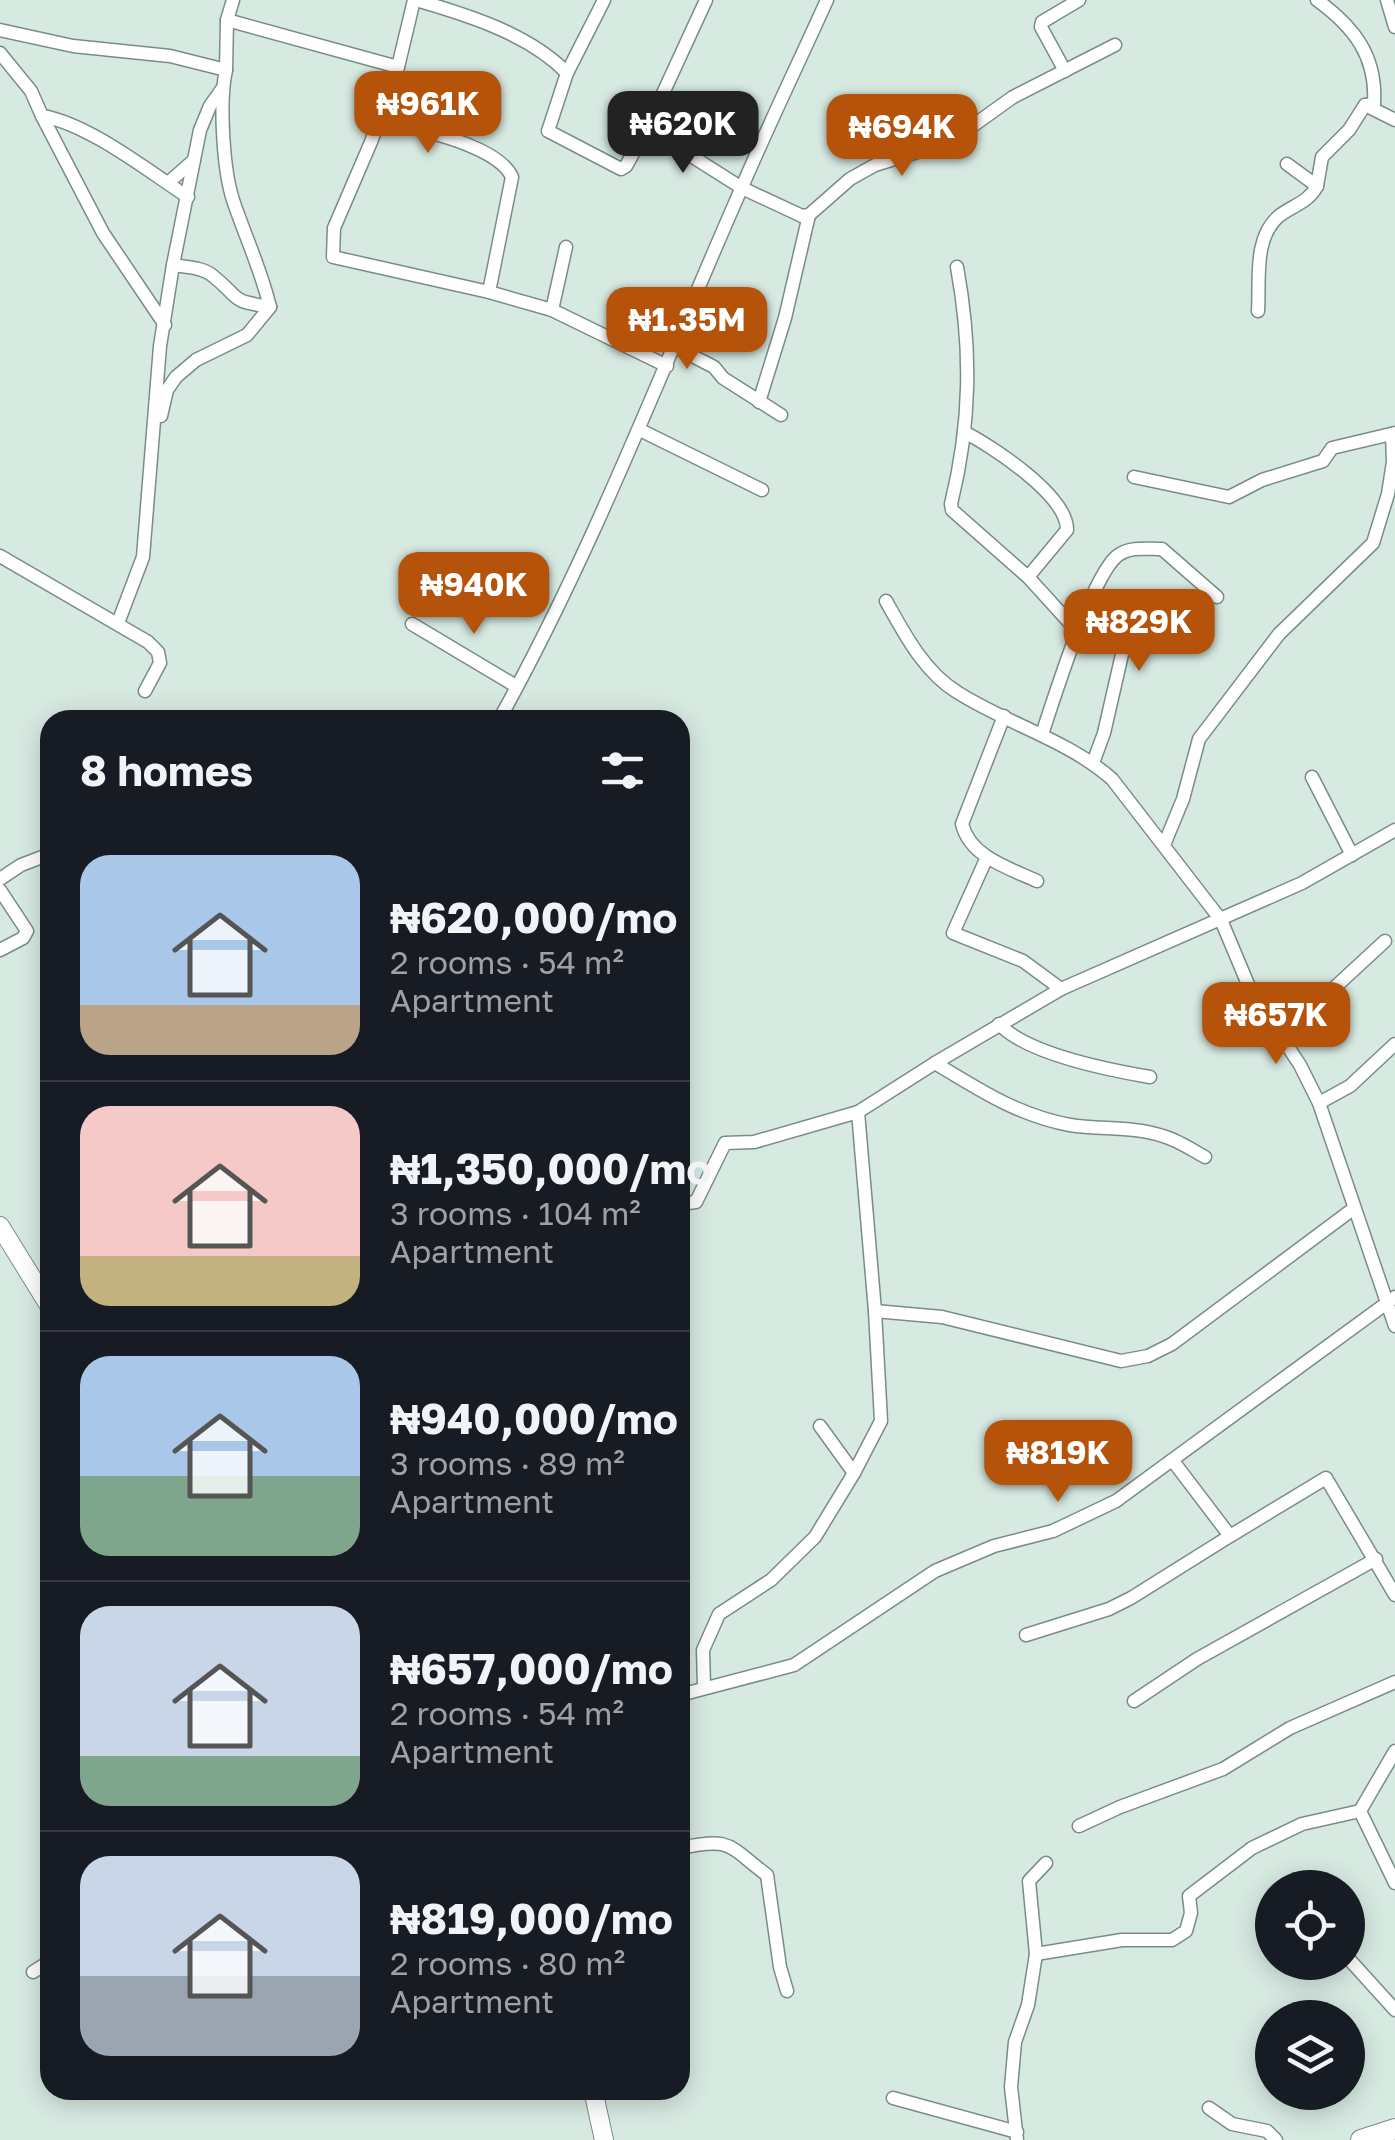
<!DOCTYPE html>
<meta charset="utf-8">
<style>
:root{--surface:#171b24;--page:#242831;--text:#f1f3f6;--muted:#9ea1a6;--line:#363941;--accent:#b45309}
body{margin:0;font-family:"Golos Text",sans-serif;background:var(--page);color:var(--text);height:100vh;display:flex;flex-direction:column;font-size:38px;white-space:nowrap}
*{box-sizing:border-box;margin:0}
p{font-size:32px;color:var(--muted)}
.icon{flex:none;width:55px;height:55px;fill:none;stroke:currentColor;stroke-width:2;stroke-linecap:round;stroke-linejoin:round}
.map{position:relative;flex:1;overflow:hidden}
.drawer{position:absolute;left:40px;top:710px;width:650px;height:1390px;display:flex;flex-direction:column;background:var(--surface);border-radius:30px;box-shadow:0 5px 25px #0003}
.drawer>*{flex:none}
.buttons{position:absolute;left:1255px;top:1870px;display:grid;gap:20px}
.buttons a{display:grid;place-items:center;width:110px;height:110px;border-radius:50%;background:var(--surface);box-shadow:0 5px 25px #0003;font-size:50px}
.price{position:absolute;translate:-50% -85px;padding:0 22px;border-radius:20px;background:var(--accent);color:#fff;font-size:32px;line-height:65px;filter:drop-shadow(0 2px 5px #0008)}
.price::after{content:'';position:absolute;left:50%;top:60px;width:30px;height:22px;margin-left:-15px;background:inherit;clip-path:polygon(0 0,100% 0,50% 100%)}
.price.selected{background:#222;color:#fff}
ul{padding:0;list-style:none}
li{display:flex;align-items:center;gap:30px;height:250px;padding:0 40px}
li+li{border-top:2px solid var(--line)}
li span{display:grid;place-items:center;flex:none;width:280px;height:200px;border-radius:30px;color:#555}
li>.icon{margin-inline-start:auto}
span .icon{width:120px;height:120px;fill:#fffc;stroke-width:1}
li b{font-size:42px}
h2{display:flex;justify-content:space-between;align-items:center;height:120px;padding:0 40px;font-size:42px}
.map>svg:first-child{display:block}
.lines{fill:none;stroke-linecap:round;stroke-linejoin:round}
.minor-casing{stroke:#7b8c85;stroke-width:15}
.major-casing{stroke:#7b8c85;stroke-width:20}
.highway-casing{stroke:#7b8c85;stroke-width:22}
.minor{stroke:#fff;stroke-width:12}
.major{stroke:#fff;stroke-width:18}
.highway{stroke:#fff;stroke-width:20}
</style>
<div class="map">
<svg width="1395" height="2140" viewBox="0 0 1395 2140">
<rect width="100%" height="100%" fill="#d7eae2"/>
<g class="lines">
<!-- minor casing -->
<g class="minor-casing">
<g id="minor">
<path d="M414,0L398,67L371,142L334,228L333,257L489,292L552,310L667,366"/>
<path d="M416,0C468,15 529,34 567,73"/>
<path d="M604,0L567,73L548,131L621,169L626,166L647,128L706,0"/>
<path d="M1387,0L1395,27"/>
<path d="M227,20L398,67"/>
<path d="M0,30L73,46L170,56L226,70C219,102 223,172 234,203C246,238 261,270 270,307"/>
<path d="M0,53L31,91L42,116C89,124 148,171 188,197"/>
<path d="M226,70L227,20L233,0"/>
<path d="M1065,71L1041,27L1042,22L1079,0"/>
<path d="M1365,105L1395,120"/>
<path d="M42,116L103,233L165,325"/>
<path d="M380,119C414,129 497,144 512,177L489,292"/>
<path d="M647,128L742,188L802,216L809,215L850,179L875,165L940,145L967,130L1013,97L1115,45"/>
<path d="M1287,164L1317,186L1322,157L1349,130L1365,105L1374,104C1377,56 1354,27 1317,0"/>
<path d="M168,183L194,160"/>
<path d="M173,265C185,267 203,267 213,276C243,300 227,300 270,307"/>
<path d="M957,267C972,349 971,423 951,504L952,510L1028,577L1078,632"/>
<path d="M552,310L566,247"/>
<path d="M1258,311C1260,281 1253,238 1279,216C1293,205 1308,203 1317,186"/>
<path d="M675,347L714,367L723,378L781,415"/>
<path d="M759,402L785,318L809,215"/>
<path d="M161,416L167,390L176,377L196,360L247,335L270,307"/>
<path d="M640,430L762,490"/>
<path d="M964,432C992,446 1068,496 1067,530L1028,577"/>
<path d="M1134,477L1229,497L1262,480L1323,461L1332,448L1395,433"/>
<path d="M0,556L148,642L158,652L160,663L145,691"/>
<path d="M886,601C904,633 924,672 957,692C1007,724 1066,739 1112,779L1221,920L1250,989L1300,1065L1319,1103L1395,1326"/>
<path d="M118,623L143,557L160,346L173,265L200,130L210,106L222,89"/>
<path d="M412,624L516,686"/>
<path d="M1082,626L1118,639L1123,650L1104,733L1093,763"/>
<path d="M1004,716L962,824C970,857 1009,868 1037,881"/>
<path d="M499,720C594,549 663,366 742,187C769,124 799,62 827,0"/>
<path d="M1042,734C1055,696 1091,578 1117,556C1130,546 1147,549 1162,549L1217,597"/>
<path d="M1312,777L1352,855"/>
<path d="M1164,845L1183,799L1199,739L1279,634L1373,543L1388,494L1393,462L1392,434"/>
<path d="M987,857L953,933L1023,961L1061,989"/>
<path d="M0,879L21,865L50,854"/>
<path d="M0,890L27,931L23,938L0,950"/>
<path d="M999,1024C1027,1054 1109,1070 1150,1077"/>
<path d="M1278,1032L1333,989L1385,941"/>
<path d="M935,1063C978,1089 1019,1116 1070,1125C1101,1130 1133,1126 1163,1136C1178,1140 1192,1150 1205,1157"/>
<path d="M1319,1103L1350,1086L1395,1044"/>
<path d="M680,1204L696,1202L725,1143L754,1142L858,1112L935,1063L1061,989L1302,883L1395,830"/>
<path d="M875,1311L942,1317L1121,1361L1148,1356L1172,1344L1353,1209"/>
<path d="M820,1426L854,1473L881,1421L875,1311L858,1112"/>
<path d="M1173,1461L1230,1536L1326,1478L1395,1595"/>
<path d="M1026,1635L1109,1609L1131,1598L1230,1536"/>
<path d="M704,1687L703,1650L719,1614L771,1580L815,1537L854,1473"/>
<path d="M680,1695L794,1665L935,1571L994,1546L1053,1531L1116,1501L1395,1297"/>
<path d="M1134,1701L1197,1659L1376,1559"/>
<path d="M1395,1751L1360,1811L1395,1883"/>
<path d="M1079,1826L1120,1807L1223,1769L1290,1728L1395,1682"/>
<path d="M680,1848C732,1837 727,1845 767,1875L780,1967L787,1991"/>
<path d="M1036,1954L1122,1940H1172L1186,1931L1191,1913L1189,1896L1252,1848L1302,1824L1360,1811"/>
<path d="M1348,1958L1395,2010"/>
<path d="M33,1972L50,1961"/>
<path d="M893,2098L1017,2132"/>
<path d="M1209,2108L1232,2124L1267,2131L1276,2140"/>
<path d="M1017,2140L1011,2087L1015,2042L1028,2005L1036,1954L1029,1881L1046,1863"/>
</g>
</g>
<!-- major casing -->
<g class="major-casing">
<g id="major">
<path d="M0,1226L50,1307"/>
<path d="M593,2090L604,2140"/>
</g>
</g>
<!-- highway casing -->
<g class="highway-casing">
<path id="highway" d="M1361,2140L1395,2129"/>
</g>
<!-- minor -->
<use href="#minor" class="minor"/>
<!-- major -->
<use href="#major" class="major"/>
<!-- highway -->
<use href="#highway" class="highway"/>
</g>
</svg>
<div class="buttons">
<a><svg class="icon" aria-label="locate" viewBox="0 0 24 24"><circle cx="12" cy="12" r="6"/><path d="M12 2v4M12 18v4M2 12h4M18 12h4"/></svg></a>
<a><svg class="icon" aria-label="layers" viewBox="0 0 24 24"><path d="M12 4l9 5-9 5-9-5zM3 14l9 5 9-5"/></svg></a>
</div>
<b class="price" style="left:428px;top:156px">₦961K</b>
<b class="price selected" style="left:683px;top:176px">₦620K</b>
<b class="price" style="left:902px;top:179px">₦694K</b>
<b class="price" style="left:687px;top:372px">₦1.35M</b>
<b class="price" style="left:474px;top:637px">₦940K</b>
<b class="price" style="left:1139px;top:674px">₦829K</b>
<b class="price" style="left:1276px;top:1067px">₦657K</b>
<b class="price" style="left:1058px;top:1505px">₦819K</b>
<section class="drawer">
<h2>8 homes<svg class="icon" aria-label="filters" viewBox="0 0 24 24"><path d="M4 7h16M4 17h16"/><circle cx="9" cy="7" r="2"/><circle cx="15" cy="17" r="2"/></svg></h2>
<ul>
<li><span style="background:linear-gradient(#a9c7e8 75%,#b9a48a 0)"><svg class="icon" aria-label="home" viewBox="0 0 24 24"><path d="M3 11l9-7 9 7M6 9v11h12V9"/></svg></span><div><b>₦620,000/mo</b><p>2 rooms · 54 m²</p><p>Apartment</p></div></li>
<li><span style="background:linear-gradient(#f6c9c9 75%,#c2b280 0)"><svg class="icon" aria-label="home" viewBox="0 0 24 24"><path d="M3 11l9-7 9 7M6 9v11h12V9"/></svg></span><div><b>₦1,350,000/mo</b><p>3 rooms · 104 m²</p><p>Apartment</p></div></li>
<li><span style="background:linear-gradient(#a9c7e8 60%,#7fa58c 0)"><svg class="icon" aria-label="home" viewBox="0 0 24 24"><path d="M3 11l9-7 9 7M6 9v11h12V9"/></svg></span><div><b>₦940,000/mo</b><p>3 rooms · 89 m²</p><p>Apartment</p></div></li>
<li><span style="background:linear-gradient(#c9d6e8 75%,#7fa58c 0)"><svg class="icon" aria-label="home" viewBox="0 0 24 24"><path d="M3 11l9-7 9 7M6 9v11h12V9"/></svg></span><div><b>₦657,000/mo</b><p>2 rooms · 54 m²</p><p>Apartment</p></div></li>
<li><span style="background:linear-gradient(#c9d6e8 60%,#9aa5b1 0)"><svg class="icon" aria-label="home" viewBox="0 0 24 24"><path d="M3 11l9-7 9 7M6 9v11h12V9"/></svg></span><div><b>₦819,000/mo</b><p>2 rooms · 80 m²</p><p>Apartment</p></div></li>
</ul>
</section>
</div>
